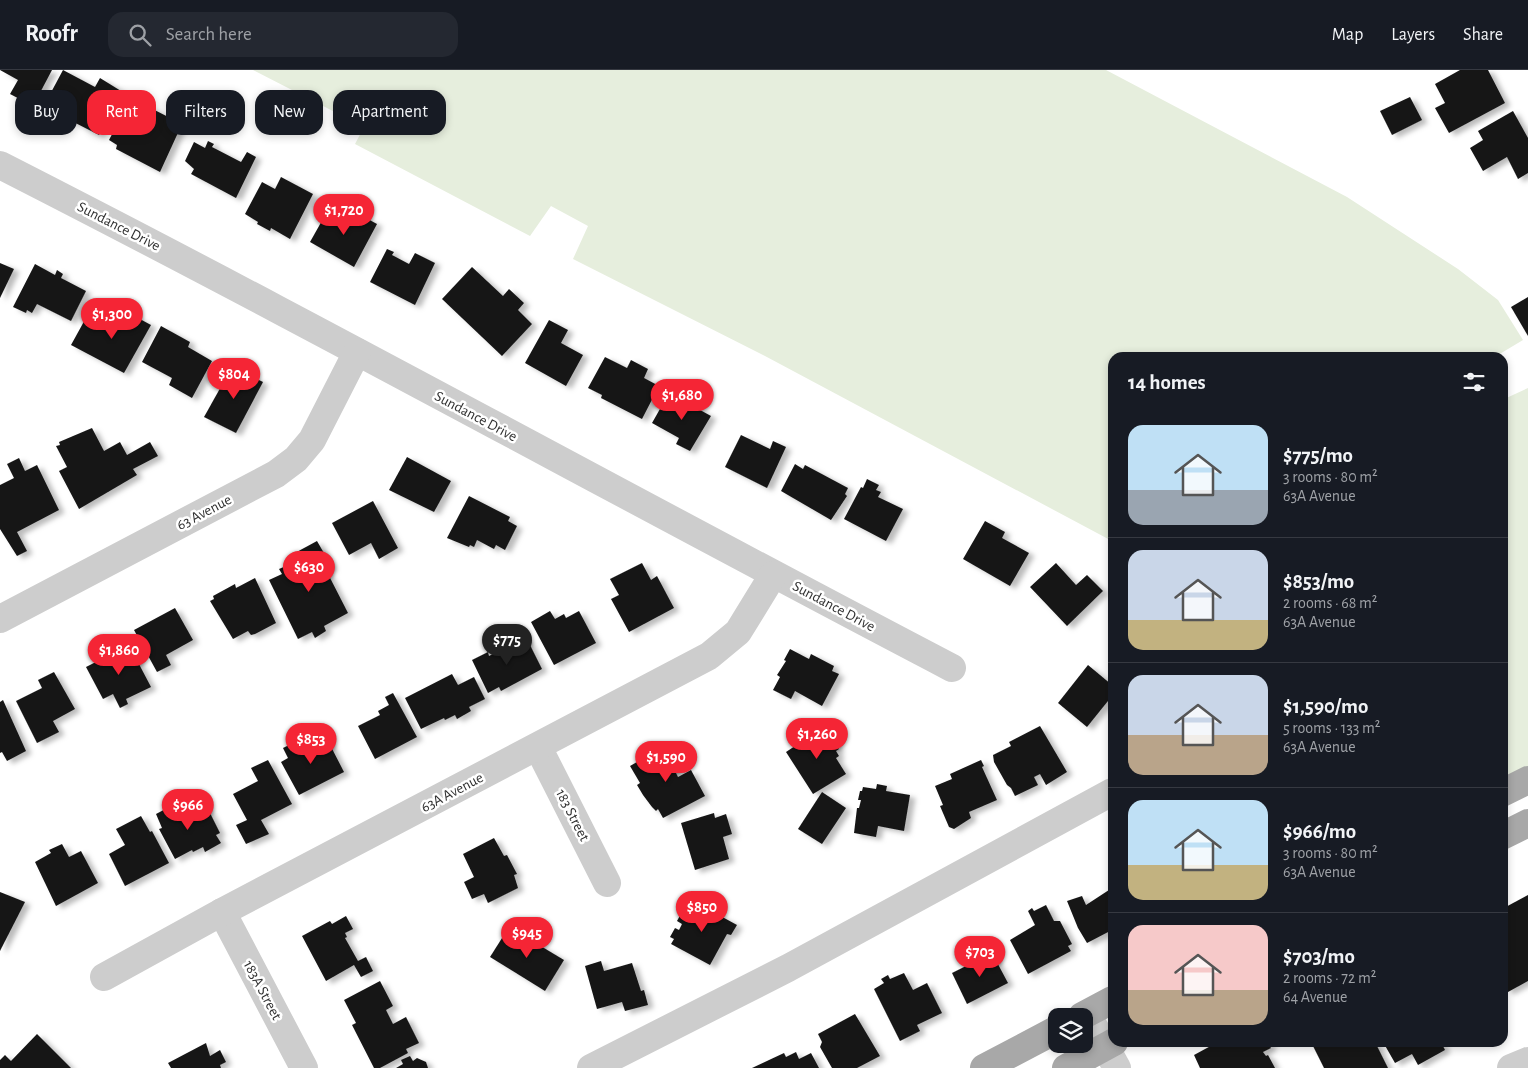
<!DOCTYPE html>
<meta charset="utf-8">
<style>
:root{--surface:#171b24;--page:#242831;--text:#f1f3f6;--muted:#9ea1a6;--line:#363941;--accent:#f52535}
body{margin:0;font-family:"Alegreya Sans",sans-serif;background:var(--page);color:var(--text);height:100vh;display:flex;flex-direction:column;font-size:19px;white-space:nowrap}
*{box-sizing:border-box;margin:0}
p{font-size:16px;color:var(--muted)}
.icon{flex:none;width:28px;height:28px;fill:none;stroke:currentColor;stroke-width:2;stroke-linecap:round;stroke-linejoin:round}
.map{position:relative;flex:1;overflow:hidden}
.side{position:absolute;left:1108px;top:282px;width:400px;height:695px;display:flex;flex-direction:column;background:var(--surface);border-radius:15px;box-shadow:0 2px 8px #0003}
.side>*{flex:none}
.guide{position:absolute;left:15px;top:20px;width:475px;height:45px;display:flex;gap:10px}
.tools{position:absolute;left:1048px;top:938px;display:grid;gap:10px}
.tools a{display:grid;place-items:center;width:45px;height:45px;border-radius:10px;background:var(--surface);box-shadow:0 2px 8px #0003;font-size:25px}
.price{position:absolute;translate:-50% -42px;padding:0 11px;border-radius:18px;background:var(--accent);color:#fff;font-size:16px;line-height:32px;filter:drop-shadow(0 1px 2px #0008)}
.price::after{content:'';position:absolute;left:50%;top:30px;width:15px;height:11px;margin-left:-8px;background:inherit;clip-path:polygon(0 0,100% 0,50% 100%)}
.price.on{background:#222;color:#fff}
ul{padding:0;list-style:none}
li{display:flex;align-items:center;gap:15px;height:125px;padding:0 20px}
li+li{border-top:1px solid var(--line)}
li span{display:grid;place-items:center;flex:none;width:140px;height:100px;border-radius:15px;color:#555}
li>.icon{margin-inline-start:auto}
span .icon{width:60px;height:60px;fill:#fffc;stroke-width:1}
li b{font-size:21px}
h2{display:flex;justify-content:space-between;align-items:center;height:60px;padding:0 20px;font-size:21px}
.chip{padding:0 18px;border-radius:15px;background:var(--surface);box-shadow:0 2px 8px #0003;font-size:18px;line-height:45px}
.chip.on{background:var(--accent);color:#fff}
header{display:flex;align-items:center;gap:30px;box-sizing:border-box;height:70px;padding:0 25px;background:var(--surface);border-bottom:1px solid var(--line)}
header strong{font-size:24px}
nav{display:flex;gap:28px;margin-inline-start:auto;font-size:18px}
.search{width:350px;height:45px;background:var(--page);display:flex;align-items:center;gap:12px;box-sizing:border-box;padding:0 18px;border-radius:15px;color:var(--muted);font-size:19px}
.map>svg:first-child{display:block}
.green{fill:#e6eedd}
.building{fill:#171717;filter:url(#shadow)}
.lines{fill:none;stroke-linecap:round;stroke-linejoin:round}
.minor{stroke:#cdcdcd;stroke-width:28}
.major{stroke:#a8a8a8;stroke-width:28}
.labels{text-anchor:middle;stroke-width:5;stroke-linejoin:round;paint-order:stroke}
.street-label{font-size:15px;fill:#303030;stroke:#fff}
</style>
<header>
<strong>Roofr</strong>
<div class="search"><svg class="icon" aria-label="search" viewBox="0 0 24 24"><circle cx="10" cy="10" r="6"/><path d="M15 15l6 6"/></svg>Search here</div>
<nav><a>Map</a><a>Layers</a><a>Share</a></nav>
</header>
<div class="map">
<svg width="1528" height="998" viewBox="0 0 1528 998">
<defs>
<filter id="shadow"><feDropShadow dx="5.5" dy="3" stdDeviation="2.5" flood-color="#0004"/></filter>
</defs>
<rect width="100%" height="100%" fill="#fff"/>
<!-- green -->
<g class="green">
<path d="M253,0H1106L1347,127L1458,199L1498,230L1523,270L1493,288H1112V471L765,286L573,189L588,156L551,136L530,166L355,74L364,57Z"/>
<path d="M1528,318V698L1502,712V330Z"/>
</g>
<!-- building -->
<g class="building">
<path d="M0,0H52L33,36L10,24L18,10Z"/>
<path d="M63,0L95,17L100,8L121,21L99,65L50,40L55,32L48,28Z"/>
<path d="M1460,0H1488L1505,33L1449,63L1435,38L1445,33L1435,14Z"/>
<path d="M1410,27L1422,50L1392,65L1380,41Z"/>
<path d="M131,28L182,54L160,102L116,79L117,75L109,70Z"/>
<path d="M1513,41L1528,68V103L1518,109L1507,87L1483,101L1470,78L1483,70L1478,61Z"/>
<path d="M208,71L214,74L212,77L241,92L247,82L256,87L236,128L191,104L194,99L185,91L194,72L205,78Z"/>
<path d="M281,107L313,124L290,169L271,158L270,161L257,154L258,152L245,144L262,112L275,119Z"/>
<path d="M328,140L344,148L342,152L346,154L353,141L377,154L354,197L310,172Z"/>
<path d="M387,179L394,182L392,185L409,194L415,183L435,193L415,235L370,212Z"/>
<path d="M0,193L14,199L0,228Z"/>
<path d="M35,194L55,205L57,200L63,204L61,208L86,221L71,251L37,234L32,243L27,240L26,243L13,237Z"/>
<path d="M472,197L503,226L509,219L524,233L518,240L532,254L502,286L442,229Z"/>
<path d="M1528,227V266L1511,237Z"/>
<path d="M125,241L151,255L124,303L71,275L87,246L108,257L112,250L119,254Z"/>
<path d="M549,250L568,260L561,273L583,285L566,316L525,293Z"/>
<path d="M161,256L190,272L188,277L212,291L192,328L169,315L172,308L142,292Z"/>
<path d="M605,287L627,298L631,290L648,299L644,308L659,316L642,349L601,328L602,325L588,318Z"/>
<path d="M232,297L263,312L236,363L204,347Z"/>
<path d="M669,323L711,346L690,381L676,374L679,368L652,353Z"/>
<path d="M92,358L104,381L120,372L127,385L150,372L158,386L133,399L137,405L79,439L59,401L67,397L56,376L60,375L59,372Z"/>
<path d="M741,365L770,379L773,371L786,377L767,418L725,397Z"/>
<path d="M407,387L451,411L434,442L389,420Z"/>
<path d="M19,388L25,401L37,395L59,440L17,462L27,481L17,486L0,459V415L14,408L7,394Z"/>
<path d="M795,394L803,399L805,395L848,418L845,424L847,426L831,450L781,421Z"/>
<path d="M867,409L879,415L876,420L881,422L878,427L903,439L886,471L844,449L861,417L863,418Z"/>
<path d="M469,426L510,447L508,451L517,456L505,480L496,475L494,479L477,470L474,477L470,475L469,477L447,468Z"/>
<path d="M373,431L398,478L379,489L371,473L349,485L332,453Z"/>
<path d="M985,451L1005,462L1002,468L1029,483L1010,516L963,489Z"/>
<path d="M317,471L332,497L326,500L348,543L324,556L326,561L315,568L312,562L298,569L269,510L282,504L279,499L293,493L295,496L299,494L293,484Z"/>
<path d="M642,493L651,510L657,506L674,538L629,562L611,529L619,525L610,509Z"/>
<path d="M1056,493L1076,515L1087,505L1103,521L1067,556L1030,517Z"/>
<path d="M255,508L276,553L255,564L251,565L248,561L233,569L210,531L214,529L213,526L235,514L236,518Z"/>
<path d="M175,538L193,570L166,585L171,595L157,602L134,560Z"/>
<path d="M550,541L555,549L564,544L566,548L579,541L596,573L554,595L531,552Z"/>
<path d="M526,567L542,599L501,621L499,617L488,623L472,590L488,582L489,586Z"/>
<path d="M129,575L151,617L126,629L128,634L120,638L113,624L103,629L86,597Z"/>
<path d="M790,579L809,589L811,584L834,596L832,601L839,604L822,636L795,621L791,629L773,620L780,607L777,605L786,591L784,590Z"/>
<path d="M1088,595L1112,615V626L1087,657L1058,633Z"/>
<path d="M54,602L75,639L53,651L59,662L37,673L16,631L42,618L38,610Z"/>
<path d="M452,604L458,615L474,607L485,629L469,637L471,641L457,649L455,645L445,650L444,648L421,659L405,628Z"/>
<path d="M393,623L417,667L375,689L358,656L380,645L378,641L389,635L385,627Z"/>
<path d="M3,630L26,681L7,691L2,682L0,683V632Z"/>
<path d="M1040,656L1067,702L1046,715L1040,704L1034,707L1038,715L1015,726L1011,718L1007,715L994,692L993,685L1011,676L1009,672Z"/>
<path d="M822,658L825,663L828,660L839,679L836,681L839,686L836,688L846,704L813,724L786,682Z"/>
<path d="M305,667L311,678L327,669L344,702L299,725L281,692L288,688L283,678Z"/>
<path d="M665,676L676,696L673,697L678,707L691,700L705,726L663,748L658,739L656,741L652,737L643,725L637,715L640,713L630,696Z"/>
<path d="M268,690L292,734L261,750L269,764L246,774L236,755L247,750L233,724L258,711L251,698Z"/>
<path d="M981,690L984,696L982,697L997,730L969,742L971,748L954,759L949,757L940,736L943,735L935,716L952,709L950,704Z"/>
<path d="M877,714L887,716L886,721L910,725L904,761L878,756L876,767L854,763L857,738H859L861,730H858L860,721H862L863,717L876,719Z"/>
<path d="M822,722L846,738L822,774L798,759Z"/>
<path d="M173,735L180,749L206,735L220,763L216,765L221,773L205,782L203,777L193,782L192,780L175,789L159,759L162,758L156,744Z"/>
<path d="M714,743L715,748L726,744L732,764L723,767L729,789L695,800L681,753Z"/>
<path d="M141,746L150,762L152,761L169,793L125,816L109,784L125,775L116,759Z"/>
<path d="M494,768L504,786L507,785L517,804L514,805L518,818L488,833L484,824L472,829L464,812L474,807L463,784Z"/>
<path d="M62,774L69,787L81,781L98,813L56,836L35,792L51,783L49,780Z"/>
<path d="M1112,818V860L1087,873L1078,858L1067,831L1082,826L1086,835Z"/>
<path d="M0,822L25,832L0,881Z"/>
<path d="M1528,825V911L1508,922L1502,911V839Z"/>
<path d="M693,831L737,855L731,865L727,864L710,895L671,874L674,869L670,867L675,858L679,860L682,854L677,851L682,842L687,844Z"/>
<path d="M1046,835L1054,851H1060L1072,874L1068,876L1071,881L1028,904L1010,870L1035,855L1028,841L1032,838L1034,841Z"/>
<path d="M346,846L353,859L345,863L347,867L345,868L358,891L366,887L373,901L361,907L354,895L326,911L302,866L330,851L332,854Z"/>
<path d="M509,857L564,890L545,921L490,887Z"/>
<path d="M992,883L1008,913L967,934L952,903Z"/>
<path d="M601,891L604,901L632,893L641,921L644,920L648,935L625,941L622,932L597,939L585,896Z"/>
<path d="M904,903L913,920L927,913L942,943L917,955L920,961L900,971L874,919L884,913L881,909L888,905L890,909Z"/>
<path d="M380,911L393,936L386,940L393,954L406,947L419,973L406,979L408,983L380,998H374L352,955L356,953L344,930Z"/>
<path d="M855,944L880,986L857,998H832L820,977L822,972L818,964Z"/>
<path d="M37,964L71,998H0V990L5,985L11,991Z"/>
<path d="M1218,972H1273L1269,975L1271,978L1263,982L1266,986L1268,985L1275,998H1200L1194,985Z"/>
<path d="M1311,972H1375L1388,998H1324Z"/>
<path d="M1383,972H1441L1445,980L1418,995L1412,984L1395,993Z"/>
<path d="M206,973L210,986L220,980L226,992L220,995L221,998H171L168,993Z"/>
<path d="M796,982L799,989L811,983L819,998H752L784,983L786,987Z"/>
<path d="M410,986L413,991L417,988L426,992L428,998H396L403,994L401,990Z"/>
</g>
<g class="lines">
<!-- minor -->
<g class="minor">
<path d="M0,95C320,258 634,432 952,598"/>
<path d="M0,549L276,404L296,389L312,370L357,282"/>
<path d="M538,677L607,813"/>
<path d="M222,842L304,998"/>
<path d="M104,907L222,842L709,586L738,562L773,505"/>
<path d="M1087,944L1117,998"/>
<path d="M591,998L788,898L1112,722"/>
<path d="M1511,998L1528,991"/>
</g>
<!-- major -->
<g class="major">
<path d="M1502,723L1528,710"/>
<path d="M1502,766L1528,753"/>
<path d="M1082,946L1112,930"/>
<path d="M984,998L1056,960"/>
<path d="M1066,998L1114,972"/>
</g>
</g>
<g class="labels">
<!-- street labels -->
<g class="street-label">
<text transform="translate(119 156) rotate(27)" y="5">Sundance Drive</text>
<text transform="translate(476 346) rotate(28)" y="5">Sundance Drive</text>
<text transform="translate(204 442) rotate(-28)" y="5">63 Avenue</text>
<text transform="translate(834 536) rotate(28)" y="5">Sundance Drive</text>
<text transform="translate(452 722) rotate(-28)" y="5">63A Avenue</text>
<text transform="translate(573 745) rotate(63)" y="5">183 Street</text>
<text transform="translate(263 920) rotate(62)" y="5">183A Street</text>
</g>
</g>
</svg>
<div class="tools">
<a><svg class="icon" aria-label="layers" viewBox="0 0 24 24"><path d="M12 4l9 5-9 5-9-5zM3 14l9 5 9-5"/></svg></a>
</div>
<b class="price" style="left:344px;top:166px">$1,720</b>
<b class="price" style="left:112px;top:270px">$1,300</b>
<b class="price" style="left:234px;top:330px">$804</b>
<b class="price" style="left:682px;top:351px">$1,680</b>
<b class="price" style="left:309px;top:523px">$630</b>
<b class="price on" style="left:507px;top:596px">$775</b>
<b class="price" style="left:119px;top:606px">$1,860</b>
<b class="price" style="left:817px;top:690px">$1,260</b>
<b class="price" style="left:311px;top:695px">$853</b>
<b class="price" style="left:666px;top:713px">$1,590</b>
<b class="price" style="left:188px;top:761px">$966</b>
<b class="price" style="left:702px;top:863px">$850</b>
<b class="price" style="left:527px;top:889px">$945</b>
<b class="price" style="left:980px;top:908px">$703</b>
<div class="guide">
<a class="chip">Buy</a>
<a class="chip on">Rent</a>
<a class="chip">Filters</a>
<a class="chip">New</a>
<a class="chip">Apartment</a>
</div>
<section class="side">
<h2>14 homes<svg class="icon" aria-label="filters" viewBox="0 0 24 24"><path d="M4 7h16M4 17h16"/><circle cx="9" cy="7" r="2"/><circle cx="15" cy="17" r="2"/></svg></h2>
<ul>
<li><span style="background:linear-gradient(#bfe0f5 65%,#9aa5b1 0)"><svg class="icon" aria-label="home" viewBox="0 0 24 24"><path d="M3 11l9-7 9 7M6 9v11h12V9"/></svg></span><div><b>$775/mo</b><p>3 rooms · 80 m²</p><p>63A Avenue</p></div></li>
<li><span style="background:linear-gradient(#c9d6e8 70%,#c2b280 0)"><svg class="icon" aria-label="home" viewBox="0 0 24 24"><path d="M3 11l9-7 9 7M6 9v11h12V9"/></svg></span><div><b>$853/mo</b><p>2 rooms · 68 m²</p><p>63A Avenue</p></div></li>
<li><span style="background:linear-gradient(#c9d6e8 60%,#b9a48a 0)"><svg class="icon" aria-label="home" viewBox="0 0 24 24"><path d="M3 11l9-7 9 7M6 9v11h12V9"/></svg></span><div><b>$1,590/mo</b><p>5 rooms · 133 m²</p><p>63A Avenue</p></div></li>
<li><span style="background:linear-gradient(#bfe0f5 65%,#c2b280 0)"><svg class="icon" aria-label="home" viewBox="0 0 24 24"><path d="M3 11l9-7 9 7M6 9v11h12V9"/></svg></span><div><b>$966/mo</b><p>3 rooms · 80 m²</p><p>63A Avenue</p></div></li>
<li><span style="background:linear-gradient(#f6c9c9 65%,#b9a48a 0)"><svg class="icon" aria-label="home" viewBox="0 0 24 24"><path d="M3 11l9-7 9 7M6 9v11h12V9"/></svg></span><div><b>$703/mo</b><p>2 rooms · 72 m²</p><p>64 Avenue</p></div></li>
</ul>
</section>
</div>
